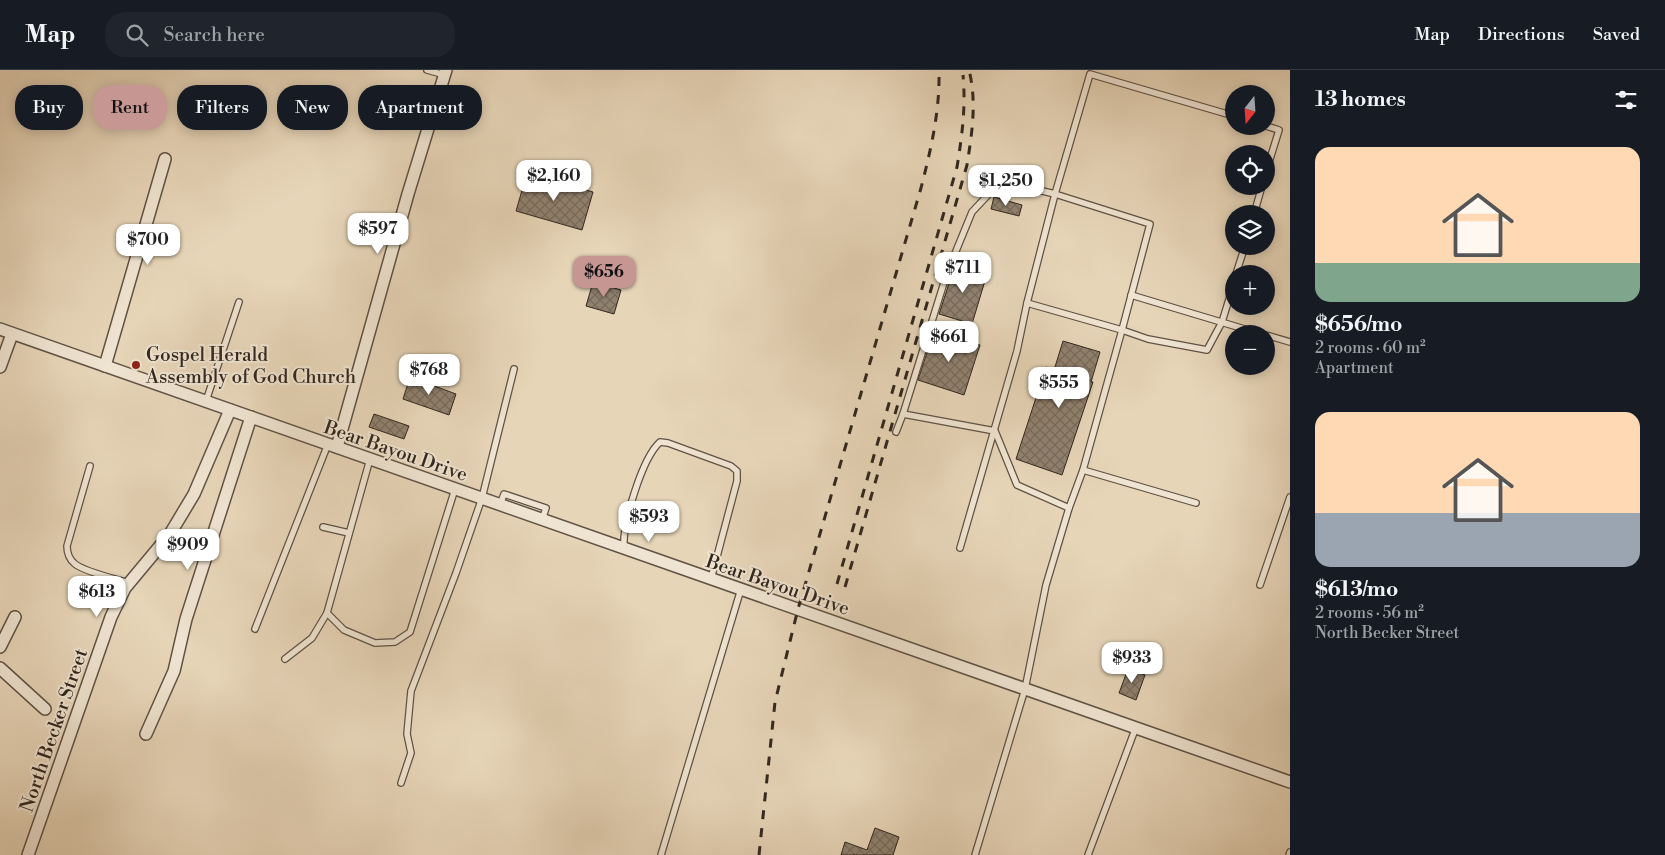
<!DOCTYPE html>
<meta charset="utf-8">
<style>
:root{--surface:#171b24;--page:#20242c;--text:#f1f3f6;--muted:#9ea1a6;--line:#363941;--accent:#c59692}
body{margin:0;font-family:"Libre Bodoni",serif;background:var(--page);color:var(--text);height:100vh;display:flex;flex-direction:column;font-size:19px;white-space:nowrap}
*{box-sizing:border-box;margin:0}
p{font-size:16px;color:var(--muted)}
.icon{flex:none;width:28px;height:28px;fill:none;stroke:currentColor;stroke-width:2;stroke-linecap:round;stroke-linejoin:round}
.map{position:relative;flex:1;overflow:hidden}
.side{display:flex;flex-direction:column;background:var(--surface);width:375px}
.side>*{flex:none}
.top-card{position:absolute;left:15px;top:15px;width:475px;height:45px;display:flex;gap:10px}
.needle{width:32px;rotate:197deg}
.controls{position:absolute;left:1225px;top:15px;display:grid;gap:10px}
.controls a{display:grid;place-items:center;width:50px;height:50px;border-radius:50%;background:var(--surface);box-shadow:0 2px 12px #0003;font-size:25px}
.price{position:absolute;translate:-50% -42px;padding:0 11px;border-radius:10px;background:#fff;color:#222;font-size:16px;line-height:32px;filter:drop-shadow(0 1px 2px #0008)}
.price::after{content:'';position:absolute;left:50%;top:30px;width:15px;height:11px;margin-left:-8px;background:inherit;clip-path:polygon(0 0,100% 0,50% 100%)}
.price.current{background:var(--accent);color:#111}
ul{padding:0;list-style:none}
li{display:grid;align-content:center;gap:10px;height:265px;padding:0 25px}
li span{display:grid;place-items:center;height:155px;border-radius:15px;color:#555}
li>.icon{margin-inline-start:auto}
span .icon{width:90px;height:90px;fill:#fffc;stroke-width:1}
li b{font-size:21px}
h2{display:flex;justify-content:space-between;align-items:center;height:60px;padding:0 25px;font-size:21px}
.chip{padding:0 18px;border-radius:20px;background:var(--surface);box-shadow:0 2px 12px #0003;font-size:18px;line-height:45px}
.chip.current{background:var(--accent);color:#111}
header{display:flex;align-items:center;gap:30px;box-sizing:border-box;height:70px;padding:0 25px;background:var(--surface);border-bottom:1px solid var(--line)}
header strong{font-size:24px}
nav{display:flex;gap:28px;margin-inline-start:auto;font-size:18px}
.search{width:350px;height:45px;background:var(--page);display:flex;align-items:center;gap:12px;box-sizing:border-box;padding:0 18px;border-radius:20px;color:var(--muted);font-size:19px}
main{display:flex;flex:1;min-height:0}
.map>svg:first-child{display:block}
.building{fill:url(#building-cross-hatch);stroke:#32271f}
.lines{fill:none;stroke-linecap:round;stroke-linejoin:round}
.lane-casing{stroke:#5f5245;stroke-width:8}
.street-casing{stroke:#5f5245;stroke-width:14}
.lane{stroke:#efe4d1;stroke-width:5.5}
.street{stroke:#efe4d1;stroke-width:11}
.rail{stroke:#32271f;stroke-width:3;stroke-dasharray:9 9;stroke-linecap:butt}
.poi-dot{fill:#8f2418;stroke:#efe4d1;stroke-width:2}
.labels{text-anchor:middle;stroke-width:4;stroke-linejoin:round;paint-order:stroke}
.poi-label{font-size:19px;fill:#32271f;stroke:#efe4d1;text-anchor:start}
.street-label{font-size:19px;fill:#32271f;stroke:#efe4d1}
</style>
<header>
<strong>Map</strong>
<div class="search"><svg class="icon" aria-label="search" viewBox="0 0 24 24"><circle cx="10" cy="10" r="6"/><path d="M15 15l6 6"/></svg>Search here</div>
<nav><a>Map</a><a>Directions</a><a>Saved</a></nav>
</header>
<main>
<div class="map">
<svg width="1290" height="785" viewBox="0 0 1290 785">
<defs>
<pattern id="building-cross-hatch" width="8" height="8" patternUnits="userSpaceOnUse" patternTransform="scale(1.25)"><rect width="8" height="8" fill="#90816f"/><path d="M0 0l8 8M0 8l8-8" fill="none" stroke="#766a5b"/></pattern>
</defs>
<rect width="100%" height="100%" fill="#e7d5b8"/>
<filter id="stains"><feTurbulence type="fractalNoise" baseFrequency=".004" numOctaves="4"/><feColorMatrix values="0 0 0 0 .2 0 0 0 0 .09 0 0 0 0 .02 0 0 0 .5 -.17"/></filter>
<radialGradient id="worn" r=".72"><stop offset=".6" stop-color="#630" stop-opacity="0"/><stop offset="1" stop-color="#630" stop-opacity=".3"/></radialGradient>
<!-- building -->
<g class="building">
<path d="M527,103L593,122L582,160L516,141Z"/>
<path d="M994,127L1022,135L1019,146L991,139Z"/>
<path d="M955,195L987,204L972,254L939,244Z"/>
<path d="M593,212L621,220L614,244L586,236Z"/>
<path d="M934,261L980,275L964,325L918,310Z"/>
<path d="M1063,271L1100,282L1091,312H1093L1062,405L1016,389L1046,297L1054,300Z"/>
<path d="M410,307L456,324L449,345L403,329Z"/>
<path d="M374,344L409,356L404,369L369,357Z"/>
<path d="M1128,599L1145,605L1136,630L1119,623Z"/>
<path d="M875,758L899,767L893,785H841L845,772L867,780Z"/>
</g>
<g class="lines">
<!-- lane casing -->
<g class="lane-casing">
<g id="lane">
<path d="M427,0L445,5"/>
<path d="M1266,56L1279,60L1266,102"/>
<path d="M1254,144L1262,116"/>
<path d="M1236,204L1245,176"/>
<path d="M1131,225L1261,264"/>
<path d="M1266,265L1290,272"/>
<path d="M206,331L239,232"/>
<path d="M903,344L947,203L972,142L1001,111L1055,124L1150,154L1122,260L1148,269L1207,280L1222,252L1234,213"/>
<path d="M896,362L903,344L995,361L1017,415L1069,438"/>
<path d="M90,396L67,476C67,483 70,490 75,494C85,502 116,509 129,513"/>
<path d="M1083,400L1196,433"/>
<path d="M500,435L504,424L546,438L542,450"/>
<path d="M323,457L349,463"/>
<path d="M624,478C622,455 642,388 660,372L668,373L731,396L737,401V411L711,509"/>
<path d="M960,478L1017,281L1027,233L1055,124L1090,4L1234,46"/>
<path d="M1260,515L1290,427"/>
<path d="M327,543L344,560L375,573L395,572L410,562L455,419"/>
<path d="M255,559L328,374"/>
<path d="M285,589L312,568L327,543L370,389"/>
<path d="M401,713L411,683L407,664L411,621L456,503L482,428L514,299"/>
<path d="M661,785L741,519"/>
<path d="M975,785L1025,619L1046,515L1069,438L1083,400L1122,260L1027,233"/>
<path d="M1088,785L1136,657"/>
<path d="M1289,785L1290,782"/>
</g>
</g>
<!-- street casing -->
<g class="street-casing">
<g id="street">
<path d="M0,259L1290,712"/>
<path d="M105,296L165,89"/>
<path d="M0,297L12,264"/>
<path d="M337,377L408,124L446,0"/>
<path d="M0,577L15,547"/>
<path d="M0,598L45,639"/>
<path d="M146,664L174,601L186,549L251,347"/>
<path d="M28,785L111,547L125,518L170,464L194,424L230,340"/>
</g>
</g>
<!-- lane -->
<use href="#lane" class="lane"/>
<!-- street -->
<use href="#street" class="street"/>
<!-- rail -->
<g class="rail">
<path d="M837,514L957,97C962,66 966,37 963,5"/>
<path d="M845,517L967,95C972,63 977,32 969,0"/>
<path d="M759,785L775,632L798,539L921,118C931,79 940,41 939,0"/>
</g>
</g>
<!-- markers -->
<circle class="poi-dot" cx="136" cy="295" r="5"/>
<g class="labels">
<!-- poi labels -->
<g class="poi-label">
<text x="146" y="291">Gospel Herald<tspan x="146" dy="22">Assembly of God Church</tspan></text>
</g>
<!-- street labels -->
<g class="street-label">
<text transform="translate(396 380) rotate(19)" y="7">Bear Bayou Drive</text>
<text transform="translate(778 514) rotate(19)" y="7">Bear Bayou Drive</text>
<text transform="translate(53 660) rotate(-71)" y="7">North Becker Street</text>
</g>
</g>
<rect width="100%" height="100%" filter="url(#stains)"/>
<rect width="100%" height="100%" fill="url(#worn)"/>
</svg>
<div class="controls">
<a><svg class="needle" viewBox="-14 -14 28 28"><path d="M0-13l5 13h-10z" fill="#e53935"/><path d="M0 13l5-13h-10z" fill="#9ea1a6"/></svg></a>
<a><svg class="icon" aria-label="locate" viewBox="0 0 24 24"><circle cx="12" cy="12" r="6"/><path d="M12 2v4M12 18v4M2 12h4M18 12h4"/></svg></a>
<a><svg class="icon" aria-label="layers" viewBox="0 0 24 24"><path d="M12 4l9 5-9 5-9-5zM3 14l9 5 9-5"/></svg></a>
<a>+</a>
<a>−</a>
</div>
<b class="price" style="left:554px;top:132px">$2,160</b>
<b class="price" style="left:1006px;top:137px">$1,250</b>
<b class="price" style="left:378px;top:185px">$597</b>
<b class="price" style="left:148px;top:196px">$700</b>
<b class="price" style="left:963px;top:224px">$711</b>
<b class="price current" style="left:604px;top:228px">$656</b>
<b class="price" style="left:949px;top:293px">$661</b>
<b class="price" style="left:429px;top:326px">$768</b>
<b class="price" style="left:1059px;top:339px">$555</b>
<b class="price" style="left:649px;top:473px">$593</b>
<b class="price" style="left:188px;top:501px">$909</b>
<b class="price" style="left:97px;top:548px">$613</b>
<b class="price" style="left:1132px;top:614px">$933</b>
<div class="top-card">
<a class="chip">Buy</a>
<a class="chip current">Rent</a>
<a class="chip">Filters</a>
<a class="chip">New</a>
<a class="chip">Apartment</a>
</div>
</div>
<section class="side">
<h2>13 homes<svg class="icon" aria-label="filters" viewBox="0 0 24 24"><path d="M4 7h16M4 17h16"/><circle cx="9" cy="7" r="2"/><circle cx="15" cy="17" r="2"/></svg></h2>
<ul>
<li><span style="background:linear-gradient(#ffd9b3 75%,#7fa58c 0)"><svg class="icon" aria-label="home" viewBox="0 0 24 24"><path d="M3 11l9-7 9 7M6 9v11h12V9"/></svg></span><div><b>$656/mo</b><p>2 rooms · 60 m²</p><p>Apartment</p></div></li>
<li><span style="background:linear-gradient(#ffd9b3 65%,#9aa5b1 0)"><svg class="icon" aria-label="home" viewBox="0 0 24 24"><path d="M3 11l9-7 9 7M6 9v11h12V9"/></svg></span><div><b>$613/mo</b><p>2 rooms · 56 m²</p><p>North Becker Street</p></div></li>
</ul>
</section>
</main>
